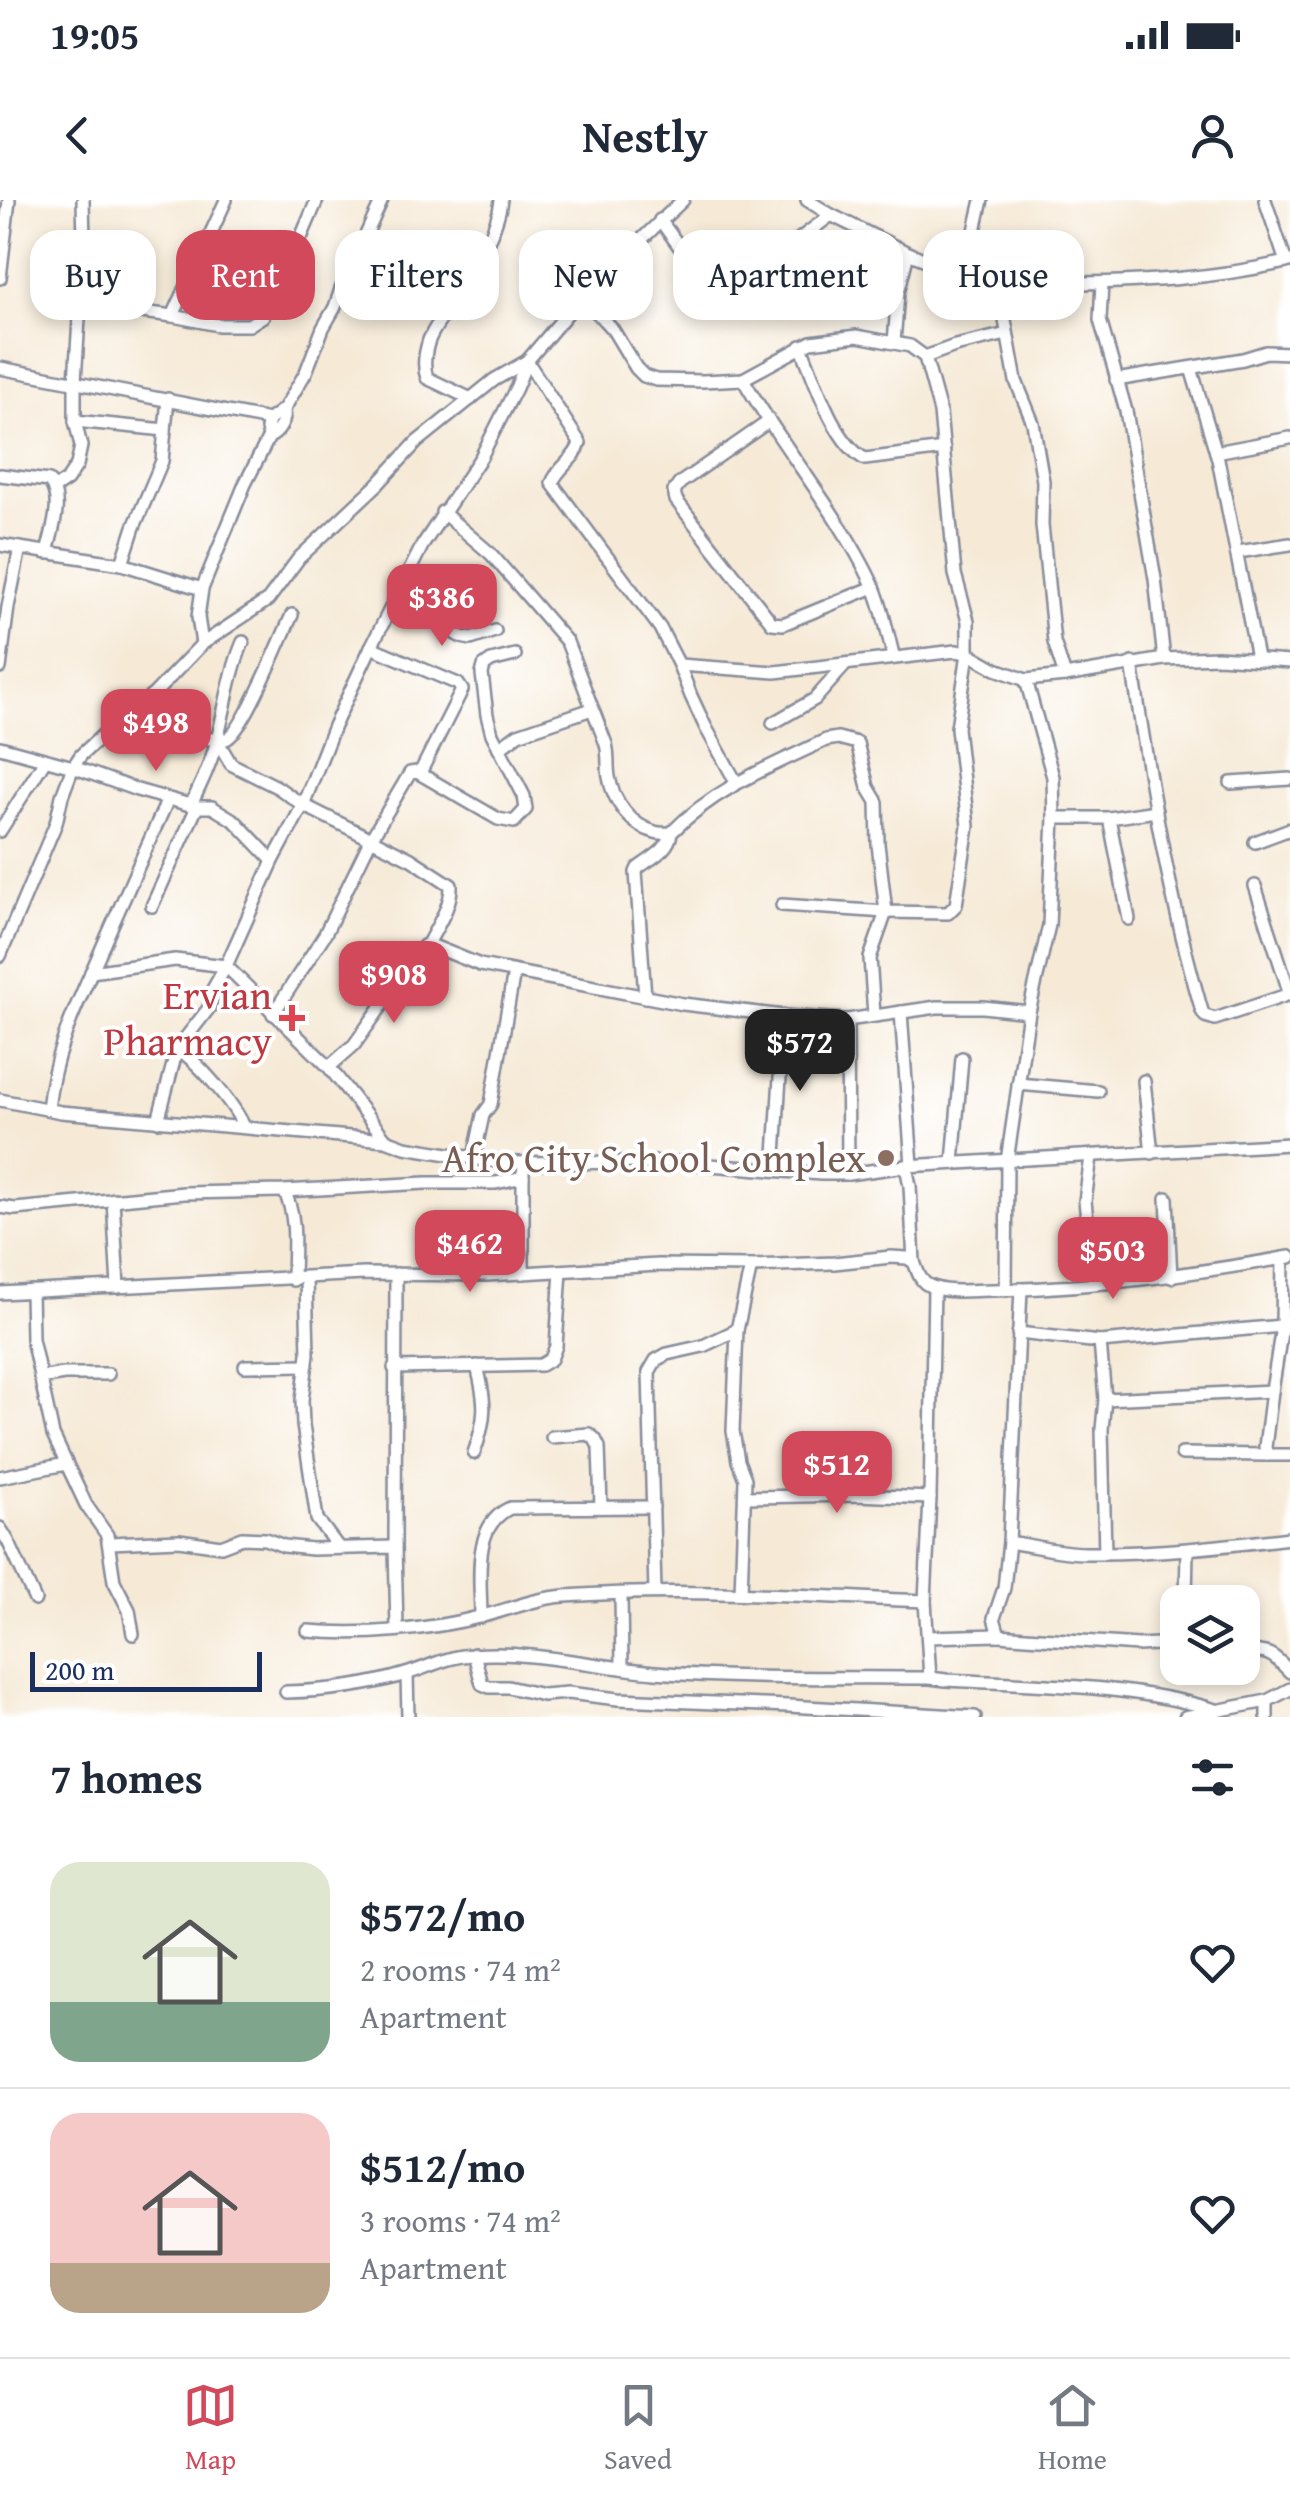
<!DOCTYPE html>
<meta charset="utf-8">
<style>
:root{--surface:#fff;--page:#f2f2f3;--text:#1f2937;--muted:#747a83;--line:#e0e1e3;--accent:#d1495b}
body{margin:0;font-family:"Gentium Book Plus",serif;background:var(--page);color:var(--text);height:100vh;display:flex;flex-direction:column;font-size:38px;white-space:nowrap}
*{box-sizing:border-box;margin:0}
p{font-size:32px;color:var(--muted)}
.icon{flex:none;width:55px;height:55px;fill:none;stroke:currentColor;stroke-width:2;stroke-linecap:round;stroke-linejoin:round}
.map{position:relative;height:1517px;overflow:hidden}
.sheet{display:flex;flex-direction:column;background:var(--surface);flex:1}
.sheet>*{flex:none}
.banner{position:absolute;left:30px;top:30px;width:1230px;height:90px;display:flex;gap:20px}
.controls{position:absolute;left:1160px;top:1385px;display:grid;gap:20px}
.controls a{display:grid;place-items:center;width:100px;height:100px;border-radius:20px;background:var(--surface);box-shadow:0 5px 15px #0003;font-size:50px}
.scale{position:absolute;left:30px;bottom:25px;width:232px;box-sizing:border-box;padding-left:10px;border:5px solid #1b2f5e;border-top:0;font-size:28px;line-height:35px;white-space:nowrap;color:#1b2f5e;-webkit-text-stroke:8px #fff;paint-order:stroke}
.price{position:absolute;translate:-50% -85px;padding:0 22px;border-radius:20px;background:var(--accent);color:#fff;font-size:32px;line-height:65px;filter:drop-shadow(0 2px 5px #0008)}
.price::after{content:'';position:absolute;left:50%;top:60px;width:30px;height:22px;margin-left:-15px;background:inherit;clip-path:polygon(0 0,100% 0,50% 100%)}
.price.selected{background:#222;color:#fff}
ul{padding:0;list-style:none}
li{display:flex;align-items:center;gap:30px;height:250px;padding:0 50px}
li+li{border-top:2px solid var(--line)}
li span{display:grid;place-items:center;flex:none;width:280px;height:200px;border-radius:30px;color:#555}
li>.icon{margin-inline-start:auto}
span .icon{width:120px;height:120px;fill:#fffc;stroke-width:1}
li b{font-size:42px}
h2{display:flex;justify-content:space-between;align-items:center;height:120px;padding:0 50px;font-size:42px}
.pill{padding:0 35px;border-radius:30px;background:var(--surface);box-shadow:0 5px 15px #0003;font-size:35px;line-height:90px}
.pill.selected{background:var(--accent);color:#fff}
.status{display:flex;justify-content:space-between;align-items:center;height:70px;padding:0 50px;background:var(--surface);direction:ltr}
.status svg{height:28px;fill:currentColor}
header{display:flex;justify-content:space-between;align-items:center;height:130px;padding:0 50px;background:var(--surface);font-size:45px;font-weight:800}
.tab-bar{display:flex;justify-content:space-around;align-items:center;height:140px;border-top:2px solid var(--line);background:var(--surface);font-size:28px;color:var(--muted)}
.tab-bar a{display:grid;justify-items:center;gap:5px}
.tab-bar .selected{color:var(--accent)}
.map>svg:first-child{display:block}
.lines{fill:none;stroke-linecap:round;stroke-linejoin:round}
.minor-casing{stroke:#888c9a;stroke-width:16}
.minor{stroke:#fff;stroke-width:11}
.health-dot{fill:#e0444e;stroke:#fff;stroke-width:4}
.education-dot{fill:#8d6e63;stroke:#fff;stroke-width:4}
.labels{text-anchor:middle;stroke-width:8;stroke-linejoin:round;paint-order:stroke}
.health-label{font-size:40px;fill:#be3a42;stroke:#fff;text-anchor:end}
.education-label{font-size:40px;fill:#785e54;stroke:#fff;text-anchor:end}
</style>
<div class="status"><b>19:05</b><svg viewBox="0 0 49 12"><path d="M0 12V9h3v3zM5 12V6h3v6zM10 12V3h3v9zM15 12V0h3v12zM26 1h20v11H26zM47 4h2v5h-2z"/></svg></div>
<header><svg class="icon" aria-label="back" viewBox="0 0 24 24"><path d="M15 5l-7 7 7 7"/></svg>Nestly<svg class="icon" aria-label="person" viewBox="0 0 24 24"><circle cx="12" cy="8" r="4"/><path d="M4 21q1-7 8-7t8 7"/></svg></header>
<div class="map">
<svg width="1290" height="1517" viewBox="0 0 1290 1517">
<rect width="100%" height="100%" fill="#fff"/>
<filter id="ink" filterUnits="userSpaceOnUse"><feTurbulence type="fractalNoise" baseFrequency=".01" numOctaves="2"/><feDisplacementMap in="SourceGraphic" scale="20" xChannelSelector="R" yChannelSelector="G"/><feConvolveMatrix kernelMatrix="1 2 1 2 8 2 1 2 1" color-interpolation-filters="sRGB"/></filter>
<filter id="wash" filterUnits="userSpaceOnUse"><feTurbulence type="fractalNoise" baseFrequency=".0048" numOctaves="4" result="noise"/><feDisplacementMap in="SourceGraphic" scale="40" xChannelSelector="R" yChannelSelector="G"/><feGaussianBlur stdDeviation="2.25" result="paint"/><feColorMatrix in="noise" values="0 0 0 0 0 0 0 0 0 0 0 0 0 0 0 0 0 1.4 0 .05"/><feComposite in="paint" operator="in"/></filter>
<g filter="url(#wash)">
<rect width="100%" height="100%" fill="#f6ead7"/>
</g>
<g filter="url(#ink)">
<g class="lines">
<!-- minor casing -->
<g class="minor-casing">
<g id="minor">
<path d="M807,0L831,15L908,53L898,93L894,142"/>
<path d="M1265,0L1286,62"/>
<path d="M660,20L717,98L698,110"/>
<path d="M908,53C939,65 971,79 1004,82C1022,84 1041,82 1059,83C1136,83 1215,79 1290,61"/>
<path d="M965,74L982,0"/>
<path d="M0,78L9,0"/>
<path d="M1002,82L1001,98L1016,181L1033,223L1043,281L1042,325L1054,442L1065,476"/>
<path d="M1102,83L1100,120L1126,211L1155,379L1164,459"/>
<path d="M582,96L613,130L636,168L644,176L656,180L703,181L743,179L811,142L857,136L910,146L925,157L940,212L955,374L968,421V453L957,528L968,626L956,705L948,713L886,712L782,705"/>
<path d="M717,98L740,84L831,15"/>
<path d="M80,104L173,116L218,125H249L263,116L286,73L317,0"/>
<path d="M173,116L226,0"/>
<path d="M801,146C814,178 834,243 865,259L944,249"/>
<path d="M925,157L955,146L1007,134"/>
<path d="M527,161L580,243C576,259 558,267 552,283L660,428L679,465L691,496L705,526L736,582"/>
<path d="M0,168L269,220L284,209L306,172L323,128L335,107L341,89L382,0"/>
<path d="M1191,168L1218,259L1257,458"/>
<path d="M743,179C783,249 837,310 872,383C883,406 887,433 894,458"/>
<path d="M1116,180L1243,159L1266,152L1290,153"/>
<path d="M471,199L427,178C423,167 425,152 429,140C433,130 440,121 445,113C465,81 497,37 501,0"/>
<path d="M75,221L165,230L168,199"/>
<path d="M768,222L680,283L674,291L676,300L772,423L783,424L874,387"/>
<path d="M269,237C279,233 286,220 284,209"/>
<path d="M1216,252L1290,238"/>
<path d="M0,275L49,281C64,301 52,330 47,353"/>
<path d="M55,288L67,280L77,265L81,246L75,221V181L84,42L83,0"/>
<path d="M442,312L491,354L567,442L606,544C609,555 607,565 609,577C613,601 631,626 655,632C660,634 666,633 671,633C715,588 771,566 826,540L838,538L857,543L868,587L877,602L878,644L886,712L870,758L874,815"/>
<path d="M0,345L122,364L202,389L198,417L202,444"/>
<path d="M1238,352L1290,344"/>
<path d="M122,364L134,327L162,261L165,230"/>
<path d="M202,389L245,284L269,237L267,229L269,220"/>
<path d="M396,398L461,437L471,439L495,431"/>
<path d="M371,447L458,484L462,490L420,573"/>
<path d="M1132,463C1149,581 1169,698 1202,811L1205,816L1215,819L1290,794"/>
<path d="M679,465L775,472L956,451L968,453L996,469L1026,480L1065,476L1164,459L1218,457L1290,462"/>
<path d="M0,468L8,407L20,348"/>
<path d="M131,512C156,533 158,527 188,534C199,536 215,542 226,539C243,534 282,436 292,415"/>
<path d="M773,523L815,499L846,464"/>
<path d="M217,540L231,564L277,587L303,605L411,659L451,685C452,705 437,726 428,744L424,746L354,845L329,867"/>
<path d="M0,547L73,567L137,590L197,607H212L235,621L273,661"/>
<path d="M499,548L518,534L592,509"/>
<path d="M1231,583L1290,579"/>
<path d="M191,605C202,582 212,561 218,536C226,504 230,473 243,442"/>
<path d="M1054,618H1109"/>
<path d="M0,631L45,560"/>
<path d="M1255,642L1290,629"/>
<path d="M1255,686L1290,794"/>
<path d="M152,706L197,607"/>
<path d="M1129,719L1109,618L1156,611"/>
<path d="M428,744L480,765L683,804L784,816L847,820L937,807H983L1029,812"/>
<path d="M0,756L56,623L62,596L73,567L81,555L118,521L153,495L202,444L268,400L299,358L377,285L417,242L494,180L527,161L582,96L683,0"/>
<path d="M91,772L175,760L226,766L329,867L386,940"/>
<path d="M645,797L636,672L638,668C651,658 669,650 671,633"/>
<path d="M901,812L912,965"/>
<path d="M273,814L325,734L371,639L410,573L417,572L498,619L514,622L526,609L524,596L492,534L487,515L482,474L484,466L491,461L515,455"/>
<path d="M847,820L848,974"/>
<path d="M177,849C197,860 235,905 244,927"/>
<path d="M1144,881L1152,953"/>
<path d="M1018,884L1098,891"/>
<path d="M0,900L61,912L386,940L405,947L504,963L672,962L821,974H848L906,966L910,986L914,1062"/>
<path d="M48,909C54,848 78,803 102,748C124,698 146,648 168,599"/>
<path d="M158,921L177,849L209,808L213,789L226,766L273,661L303,605L334,526L371,447L422,346L481,257L516,188L527,161"/>
<path d="M474,957L483,915L491,904L514,772"/>
<path d="M1091,957L1085,1001L1094,1083"/>
<path d="M953,962L962,858"/>
<path d="M906,966L1290,944"/>
<path d="M774,970L784,816"/>
<path d="M523,972V1073"/>
<path d="M284,991C298,1017 293,1051 293,1080"/>
<path d="M1167,998L1171,1077"/>
<path d="M113,999L118,1087"/>
<path d="M0,1007L15,1009L184,993L284,991L426,983H496L523,977"/>
<path d="M306,1079L308,1154L302,1200L303,1225L317,1319L338,1347"/>
<path d="M1021,1089L1009,1342C1035,1346 1060,1353 1086,1353C1155,1354 1222,1346 1290,1338"/>
<path d="M1006,1090L1007,961L1029,812L1049,725L1054,618L1053,577L1026,480"/>
<path d="M31,1091L32,1139L53,1235L86,1305L107,1335L114,1381L129,1410L133,1434"/>
<path d="M0,1093L364,1074L487,1075L658,1065L751,1066L834,1063L891,1057L907,1058L914,1062C918,1072 920,1082 930,1086C949,1094 972,1090 992,1090C1092,1088 1192,1074 1290,1057"/>
<path d="M1018,1133L1100,1142L1282,1126"/>
<path d="M1100,1142L1105,1199L1102,1229L1105,1353"/>
<path d="M245,1166L307,1165"/>
<path d="M394,1168L541,1165L551,1159L556,1146L561,1071"/>
<path d="M40,1178L64,1174H108"/>
<path d="M1272,1191L1265,1247L1267,1255H1290"/>
<path d="M1105,1199L1272,1191L1282,1126L1283,1058"/>
<path d="M552,1237L589,1234L595,1239L599,1247L601,1307"/>
<path d="M474,1253C487,1217 486,1202 477,1166"/>
<path d="M1182,1254L1267,1255"/>
<path d="M0,1277L66,1264"/>
<path d="M745,1297L857,1295L930,1298"/>
<path d="M0,1328L8,1341L35,1400"/>
<path d="M1009,1342L1004,1388L994,1418L999,1435L1138,1445L1178,1443"/>
<path d="M110,1343L179,1340L221,1346L242,1338L265,1339L284,1346L312,1349L395,1347L397,1429"/>
<path d="M395,1347L396,1074"/>
<path d="M655,1392L649,1172L656,1160L667,1154L703,1146L737,1130"/>
<path d="M741,1393L745,1279L738,1261L733,1231L737,1130L751,1066"/>
<path d="M621,1394L622,1468"/>
<path d="M1186,1402L1187,1350"/>
<path d="M481,1417C481,1380 471,1326 510,1308L653,1307"/>
<path d="M308,1431C363,1436 430,1430 483,1416C511,1409 536,1398 565,1396C685,1388 805,1396 925,1401"/>
<path d="M928,1437L999,1435"/>
<path d="M1242,1451C1269,1451 1272,1453 1290,1472"/>
<path d="M474,1454L482,1484L489,1487H508L543,1495L568,1493L618,1499L789,1506L975,1517"/>
<path d="M407,1474L408,1517"/>
<path d="M930,1478L925,1401L930,1298L934,1088"/>
<path d="M286,1492C327,1491 367,1486 406,1474C429,1467 448,1456 472,1455C531,1450 596,1467 655,1472C746,1480 839,1477 930,1478L946,1480C1036,1485 1130,1484 1216,1510"/>
<path d="M1185,1517L1267,1501L1290,1489"/>
<path d="M1267,1517V1501"/>
</g>
</g>
<!-- minor -->
<use href="#minor" class="minor"/>
</g>
</g>
<!-- markers -->
<path class="health-dot" d="M287 803h10v10h10v10h-10v10h-10v-10h-10v-10h10z"/>
<circle class="education-dot" cx="886" cy="958" r="10"/>
<g class="labels">
<!-- health labels -->
<g class="health-label">
<text x="272" y="809">Ervian<tspan x="272" dy="46">Pharmacy</tspan></text>
</g>
<!-- education labels -->
<g class="education-label">
<text x="866" y="972">Afro City School Complex</text>
</g>
</g>
</svg>
<div class="controls">
<a><svg class="icon" aria-label="layers" viewBox="0 0 24 24"><path d="M12 4l9 5-9 5-9-5zM3 14l9 5 9-5"/></svg></a>
</div>
<div class="scale">200 m</div>
<b class="price" style="left:442px;top:449px">$386</b>
<b class="price" style="left:156px;top:574px">$498</b>
<b class="price" style="left:394px;top:826px">$908</b>
<b class="price selected" style="left:800px;top:894px">$572</b>
<b class="price" style="left:470px;top:1095px">$462</b>
<b class="price" style="left:1113px;top:1102px">$503</b>
<b class="price" style="left:837px;top:1316px">$512</b>
<div class="banner">
<a class="pill">Buy</a>
<a class="pill selected">Rent</a>
<a class="pill">Filters</a>
<a class="pill">New</a>
<a class="pill">Apartment</a>
<a class="pill">House</a>
</div>
</div>
<section class="sheet">
<h2>7 homes<svg class="icon" aria-label="filters" viewBox="0 0 24 24"><path d="M4 7h16M4 17h16"/><circle cx="9" cy="7" r="2"/><circle cx="15" cy="17" r="2"/></svg></h2>
<ul>
<li><span style="background:linear-gradient(#dfe7d0 70%,#7fa58c 0)"><svg class="icon" aria-label="home" viewBox="0 0 24 24"><path d="M3 11l9-7 9 7M6 9v11h12V9"/></svg></span><div><b>$572/mo</b><p>2 rooms · 74 m²</p><p>Apartment</p></div><svg class="icon" aria-label="heart" viewBox="0 0 24 24"><path d="M12 20l-8-8c-3-5 5-10 8-4 3-6 11-1 8 4z"/></svg></li>
<li><span style="background:linear-gradient(#f6c9c9 75%,#b9a48a 0)"><svg class="icon" aria-label="home" viewBox="0 0 24 24"><path d="M3 11l9-7 9 7M6 9v11h12V9"/></svg></span><div><b>$512/mo</b><p>3 rooms · 74 m²</p><p>Apartment</p></div><svg class="icon" aria-label="heart" viewBox="0 0 24 24"><path d="M12 20l-8-8c-3-5 5-10 8-4 3-6 11-1 8 4z"/></svg></li>
</ul>
</section>
<nav class="tab-bar">
<a class="selected"><svg class="icon" aria-label="map" viewBox="0 0 24 24"><path d="M3 6l6-2 6 2 6-2v14l-6 2-6-2-6 2zM9 4v14M15 6v14"/></svg>Map</a>
<a><svg class="icon" aria-label="saved" viewBox="0 0 24 24"><path d="M7 4h10v16l-5-4-5 4z"/></svg>Saved</a>
<a><svg class="icon" aria-label="home" viewBox="0 0 24 24"><path d="M3 11l9-7 9 7M6 9v11h12V9"/></svg>Home</a>
</nav>
